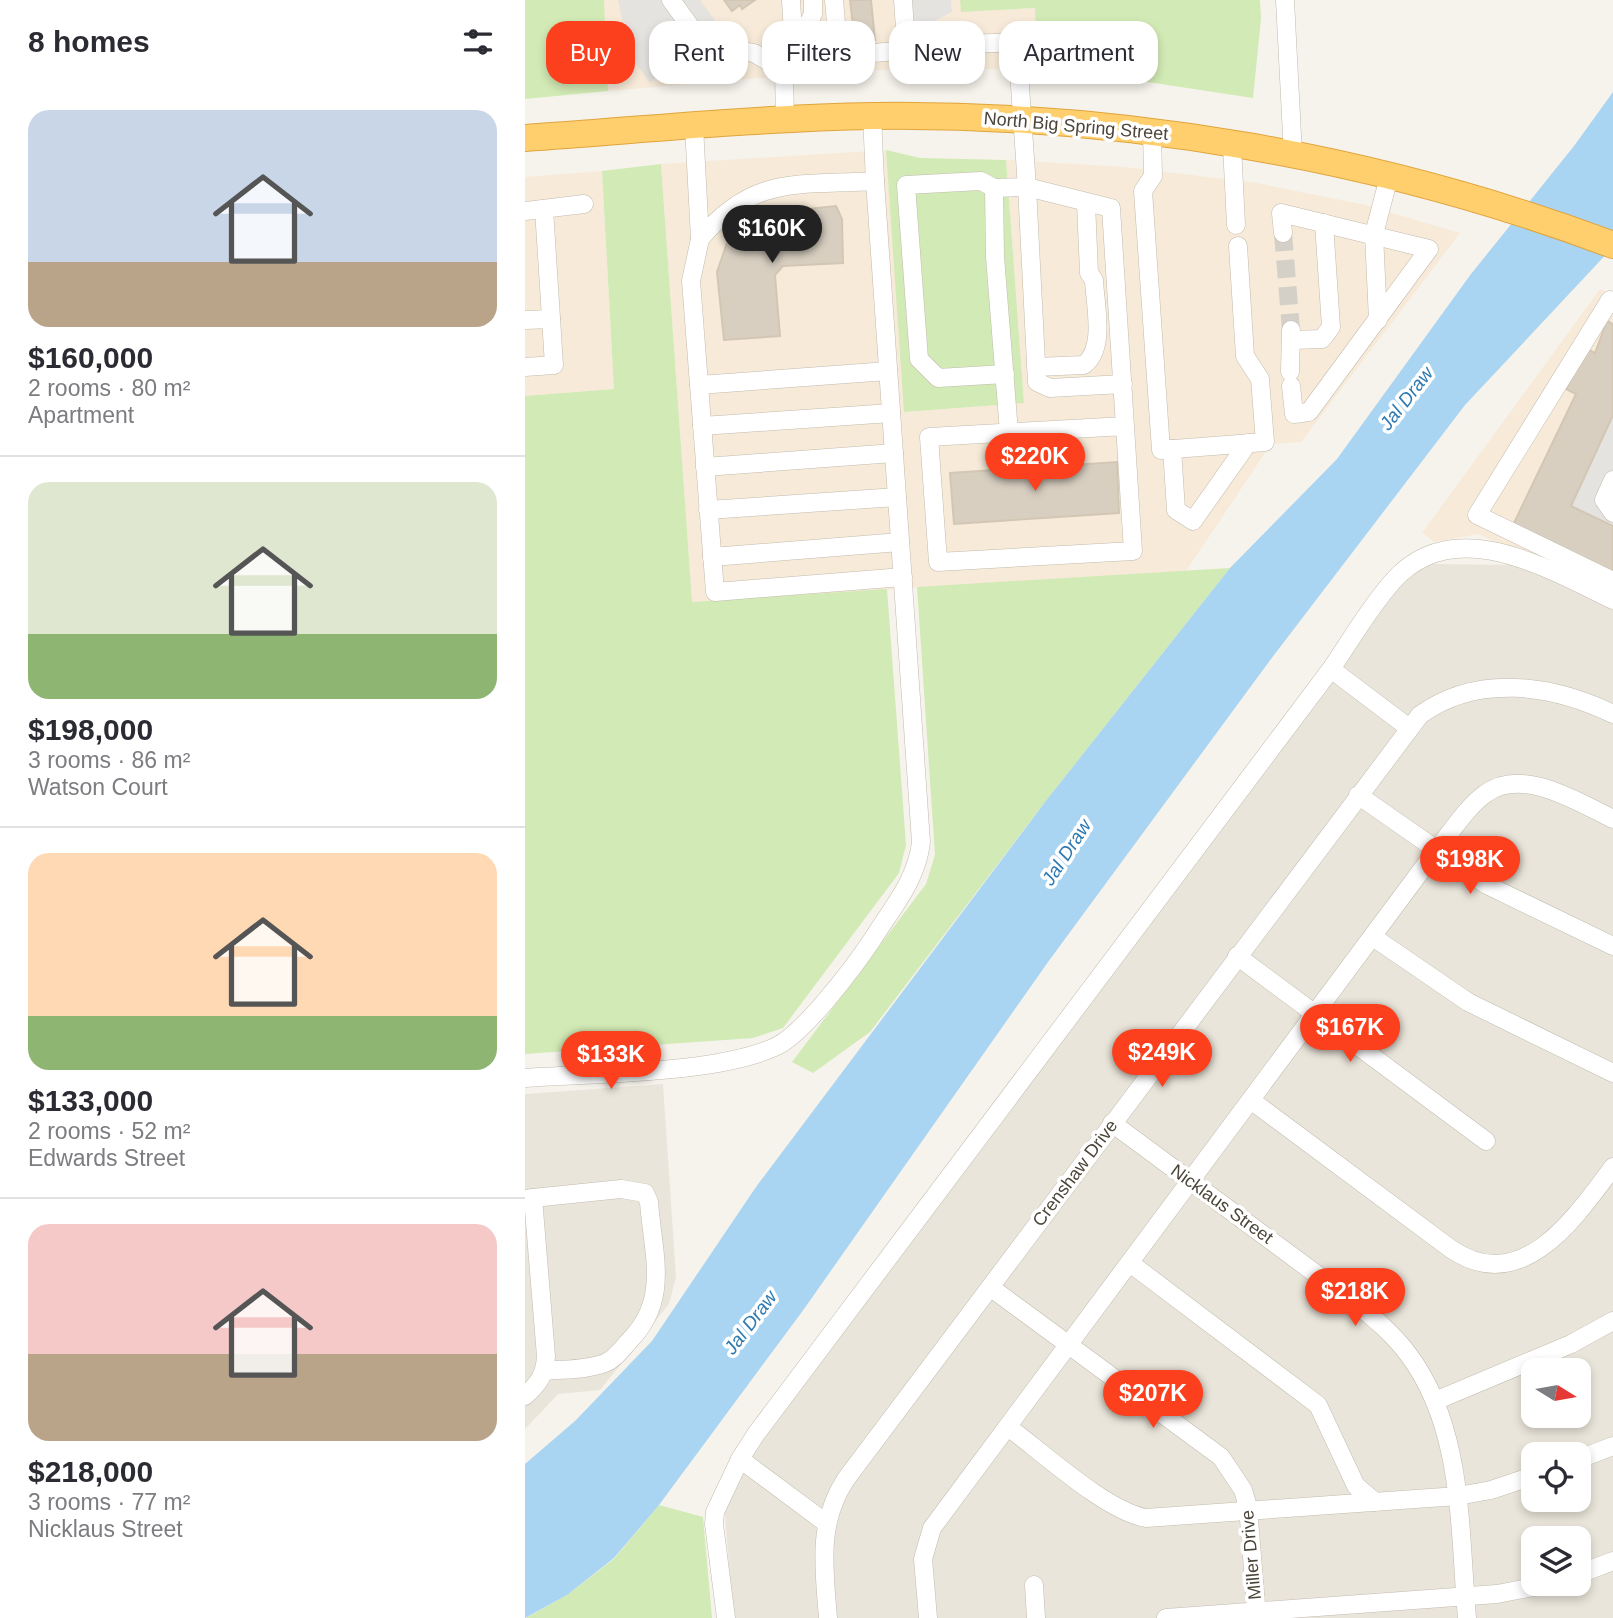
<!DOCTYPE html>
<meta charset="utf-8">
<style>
:root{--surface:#fff;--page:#f2f2f3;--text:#2b2b33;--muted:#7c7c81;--line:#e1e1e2;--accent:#fc3f1d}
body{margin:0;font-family:Helvetica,sans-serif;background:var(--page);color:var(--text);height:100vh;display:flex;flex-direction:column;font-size:26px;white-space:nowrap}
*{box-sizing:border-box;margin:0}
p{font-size:23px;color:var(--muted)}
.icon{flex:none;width:38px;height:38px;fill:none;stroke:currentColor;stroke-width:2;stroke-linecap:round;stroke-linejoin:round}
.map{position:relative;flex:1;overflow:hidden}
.drawer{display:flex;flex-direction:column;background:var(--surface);width:525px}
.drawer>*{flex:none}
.banner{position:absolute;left:21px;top:21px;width:665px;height:63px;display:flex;gap:14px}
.needle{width:46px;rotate:101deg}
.fabs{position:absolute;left:996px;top:1358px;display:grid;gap:14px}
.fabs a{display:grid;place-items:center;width:70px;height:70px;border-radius:14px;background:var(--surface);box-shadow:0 4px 10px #0003;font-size:35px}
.price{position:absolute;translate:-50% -60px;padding:0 16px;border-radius:24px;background:var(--accent);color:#fff;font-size:23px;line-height:46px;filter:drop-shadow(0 2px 4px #0008)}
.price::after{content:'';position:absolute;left:50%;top:42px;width:21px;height:16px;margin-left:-10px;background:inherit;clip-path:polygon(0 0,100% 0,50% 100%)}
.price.on{background:#222;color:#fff}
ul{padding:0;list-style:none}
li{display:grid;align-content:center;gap:14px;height:371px;padding:0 28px}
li+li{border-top:2px solid var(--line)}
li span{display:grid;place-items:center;height:217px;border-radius:21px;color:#555}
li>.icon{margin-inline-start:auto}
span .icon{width:126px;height:126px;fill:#fffc;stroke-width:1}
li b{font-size:30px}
h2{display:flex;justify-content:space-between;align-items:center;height:84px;padding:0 28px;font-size:30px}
.pill{padding:0 24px;border-radius:21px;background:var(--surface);box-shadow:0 4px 10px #0003;font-size:24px;line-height:63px}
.pill.on{background:var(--accent);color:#fff}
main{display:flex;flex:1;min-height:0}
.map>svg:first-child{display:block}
.residential{fill:#eae5da;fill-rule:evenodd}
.commercial{fill:#f7ead8}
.green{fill:#d2eab5}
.parking{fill:#e5e3e0}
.water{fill:#a9d4f2}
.building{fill:#d8cfc1;stroke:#d3c7b4;stroke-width:2}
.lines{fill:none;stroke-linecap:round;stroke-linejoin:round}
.minor-tunnel{stroke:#d4d0c8;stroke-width:18;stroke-dasharray:18 9;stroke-linecap:butt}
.minor-casing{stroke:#c2bbae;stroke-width:19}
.highway-casing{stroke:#e0a43c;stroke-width:28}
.minor{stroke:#fff;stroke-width:18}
.highway{stroke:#ffcf6e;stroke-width:26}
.labels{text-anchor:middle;stroke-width:7;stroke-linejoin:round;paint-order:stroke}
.street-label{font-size:18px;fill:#4b4439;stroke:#fff}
.water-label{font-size:19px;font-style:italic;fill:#2e7ab2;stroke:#fff}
</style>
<main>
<section class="drawer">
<h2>8 homes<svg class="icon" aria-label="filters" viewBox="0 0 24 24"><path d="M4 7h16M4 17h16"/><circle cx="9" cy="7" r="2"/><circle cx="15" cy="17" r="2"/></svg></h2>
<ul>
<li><span style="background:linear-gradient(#c9d6e8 70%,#b9a48a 0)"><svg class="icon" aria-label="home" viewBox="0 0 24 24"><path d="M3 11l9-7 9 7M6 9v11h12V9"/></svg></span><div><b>$160,000</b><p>2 rooms · 80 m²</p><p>Apartment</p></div></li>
<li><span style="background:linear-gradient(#dfe7d0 70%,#8fb573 0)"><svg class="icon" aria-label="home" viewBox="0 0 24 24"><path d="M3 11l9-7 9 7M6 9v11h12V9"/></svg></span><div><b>$198,000</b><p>3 rooms · 86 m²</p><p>Watson Court</p></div></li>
<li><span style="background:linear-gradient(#ffd9b3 75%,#8fb573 0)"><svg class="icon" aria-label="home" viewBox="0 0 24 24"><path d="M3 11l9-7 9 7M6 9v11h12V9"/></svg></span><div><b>$133,000</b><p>2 rooms · 52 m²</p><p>Edwards Street</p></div></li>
<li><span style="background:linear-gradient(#f6c9c9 60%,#b9a48a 0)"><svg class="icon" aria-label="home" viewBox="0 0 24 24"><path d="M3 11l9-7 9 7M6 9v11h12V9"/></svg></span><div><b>$218,000</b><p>3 rooms · 77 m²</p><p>Nicklaus Street</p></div></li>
</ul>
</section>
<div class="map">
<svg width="1088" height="1618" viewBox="0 0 1088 1618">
<rect width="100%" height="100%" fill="#f6f3ec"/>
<!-- residential -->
<g class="residential">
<path d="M903,564L995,565L1088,610V1618H208L199,1503L224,1453L878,581ZM1008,1370H1054V1416H1008ZM1008,1454H1054V1500H1008ZM1008,1538H1054V1584H1008Z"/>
<path d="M138,1084L151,1277L144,1304L75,1390L33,1394L0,1429V1094Z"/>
</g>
<!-- commercial -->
<g class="commercial">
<path d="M79,0H435L437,12L511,8L513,70L396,68L303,72L83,91Z"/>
<path d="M361,150L380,412L499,403L481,160L600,167L732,183L836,204L935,233L776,442L746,444L661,571L167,602L136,164Z"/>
<path d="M77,171L89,389L0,396V177Z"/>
<path d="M1075,289L1088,295V597L953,534L909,542L897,533Z"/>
</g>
<!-- green -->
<g class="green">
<path d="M0,0H79L83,91L0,99Z"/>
<path d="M435,0H735L736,19L728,98L616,81L513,70L510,8L436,12Z"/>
<path d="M361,150L395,158L481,160L499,403L379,412Z"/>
<path d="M136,164L167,602L362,589L381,845L374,873L258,1028L228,1038L0,1054V396L89,389L77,171Z"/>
<path d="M705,568L520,802L345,1032L288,1073L267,1062L401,884L410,855L392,587Z"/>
<path d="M134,1505L178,1517L187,1618H1L42,1595L89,1559Z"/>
</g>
<!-- parking -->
<g class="parking">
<path d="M93,0H175L192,23L155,49L158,55L125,83L96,42L107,33L97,19Z"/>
<path d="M376,0H426L427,12L400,26L380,29Z"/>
<path d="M1088,415V526L1046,506Z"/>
</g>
<!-- water -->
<path class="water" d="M1088,92V247L940,405L746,659L523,962L279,1309L134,1505L89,1558L42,1595L0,1618V1464L50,1421L127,1341L231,1187L520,802L705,568L812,459L946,274L1049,146Z"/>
<!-- building -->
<g class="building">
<path d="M199,0H230L217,9L215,5L207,11Z"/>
<path d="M325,0H346L350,40L330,43Z"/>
<path d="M311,206L317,219L318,263L258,266L250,275L255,336L199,340L192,272L204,237L211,243L217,232L213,228L235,214Z"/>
<path d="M1082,321L1088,324V415L1046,506L1088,526V574L988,525L1051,394L1041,389L1061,348L1070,353Z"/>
<path d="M592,462L594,513L429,524L425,473Z"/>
</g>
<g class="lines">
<!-- minor-tunnel -->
<path class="minor-tunnel" d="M758,233L766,330"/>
<!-- minor casing -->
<g class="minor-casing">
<g id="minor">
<path d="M146,0L178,44L189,51L212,50L229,53L259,71"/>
<path d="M266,0L269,51"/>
<path d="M309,0L312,34L325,55L383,50L394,38"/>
<path d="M378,0L380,29C413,51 454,41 492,43L502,187L586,208L608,551L413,562L404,437L600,426"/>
<path d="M760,0L768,155"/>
<path d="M260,120L259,71L288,14V0"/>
<path d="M169,126L175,239C229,174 273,186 350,181L347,116"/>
<path d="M627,132L628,176L618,191L636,450L740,442L735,379L720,356L713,246"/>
<path d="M707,145L711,225"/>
<path d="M469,188L456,181L381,185L394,359L413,378L480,374"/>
<path d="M0,211L59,204"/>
<path d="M758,233L756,213L904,249L784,412L769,414L766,386"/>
<path d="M175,239L166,281L190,592L378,577"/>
<path d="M1088,302L1085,300L952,515L1088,581"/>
<path d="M0,320L26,319"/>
<path d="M853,320L849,234L864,177"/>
<path d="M767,340L797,339L806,327L799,223"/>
<path d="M0,367L29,365L19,209"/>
<path d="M511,367L559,365C581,348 570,305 569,280L564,273L561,203"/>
<path d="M765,372L766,330"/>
<path d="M174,385L363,371"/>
<path d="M177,426L366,413"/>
<path d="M484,432L470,257L469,188L502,187L512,382L525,388L598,384"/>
<path d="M647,449L651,510L668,521L723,443"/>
<path d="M180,467L369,453"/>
<path d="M1088,480L1079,500L1088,513"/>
<path d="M183,510L372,497"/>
<path d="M187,557L375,542"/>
<path d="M806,669C826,640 844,608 868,581C929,512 1023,569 1088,600"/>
<path d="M833,795L962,885L1088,946"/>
<path d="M848,937L943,1002L1088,1073"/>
<path d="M712,956L961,1141"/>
<path d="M0,1078C68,1073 194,1074 252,1046C280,1032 329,967 347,940C367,908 392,880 396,842L350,181"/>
<path d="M727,1101L926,1249C997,1297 1050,1218 1088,1167"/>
<path d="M587,1123L833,1305C851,1320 869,1335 883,1354C939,1428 934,1530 942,1618"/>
<path d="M8,1198L96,1189L120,1193L124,1202C128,1255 145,1300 104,1341C97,1349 90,1359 80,1363C62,1370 39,1369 20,1371"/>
<path d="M0,1199L8,1198L21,1356C20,1375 14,1383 0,1396"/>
<path d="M605,1263L793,1405L831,1486L850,1502"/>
<path d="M465,1287L696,1457L718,1490L723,1507L732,1618"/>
<path d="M910,1401L1046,1344L1088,1321"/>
<path d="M483,1427C517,1452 581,1511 621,1518L933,1496L966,1490L1008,1476"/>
<path d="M215,1459L231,1434L806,669L884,728"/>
<path d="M1054,1459L1088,1446"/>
<path d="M1054,1574L1088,1561"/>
<path d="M509,1585L511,1618"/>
<path d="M201,1618L189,1524L190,1512L215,1459L301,1523"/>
<path d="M303,1618C299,1568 292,1523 321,1479L895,715C953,673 1028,685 1088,714"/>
<path d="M403,1618L398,1559L407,1528L913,848C927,831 942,807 960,794C997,766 1053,802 1088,819"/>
<path d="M641,1618L972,1594L1024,1584"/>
</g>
</g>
<!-- highway casing -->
<g class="highway-casing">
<path id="highway" d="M0,138C116,130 232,118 349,116C599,113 854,157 1088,245"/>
</g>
<!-- minor -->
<use href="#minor" class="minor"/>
<!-- highway -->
<use href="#highway" class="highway"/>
</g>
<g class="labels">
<!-- street labels -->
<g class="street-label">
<text transform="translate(551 126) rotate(5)" y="6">North Big Spring Street</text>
<text transform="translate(550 1173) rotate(-53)" y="6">Crenshaw Drive</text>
<text transform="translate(697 1204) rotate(36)" y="6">Nicklaus Street</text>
<text transform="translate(726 1555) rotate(-95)" y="6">Miller Drive</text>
</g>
<!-- water labels -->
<g class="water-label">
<text transform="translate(881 398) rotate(-52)" y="7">Jal Draw</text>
<text transform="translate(541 852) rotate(-57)" y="7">Jal Draw</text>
<text transform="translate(225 1322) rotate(-53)" y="7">Jal Draw</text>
</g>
</g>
</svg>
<div class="fabs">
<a><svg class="needle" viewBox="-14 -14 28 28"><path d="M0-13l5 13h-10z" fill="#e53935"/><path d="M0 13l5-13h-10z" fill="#7c7c81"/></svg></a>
<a><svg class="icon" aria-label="locate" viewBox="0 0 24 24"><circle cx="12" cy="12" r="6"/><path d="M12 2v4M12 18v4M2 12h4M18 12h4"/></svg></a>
<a><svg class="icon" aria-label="layers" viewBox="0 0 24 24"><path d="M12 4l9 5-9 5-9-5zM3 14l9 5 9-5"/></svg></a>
</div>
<b class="price on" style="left:247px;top:265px">$160K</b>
<b class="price" style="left:510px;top:493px">$220K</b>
<b class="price" style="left:945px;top:896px">$198K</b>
<b class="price" style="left:825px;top:1064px">$167K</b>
<b class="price" style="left:637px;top:1089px">$249K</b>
<b class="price" style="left:86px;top:1091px">$133K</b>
<b class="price" style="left:830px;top:1328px">$218K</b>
<b class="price" style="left:628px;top:1430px">$207K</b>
<div class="banner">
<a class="pill on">Buy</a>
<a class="pill">Rent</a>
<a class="pill">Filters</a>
<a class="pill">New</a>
<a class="pill">Apartment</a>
</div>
</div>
</main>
